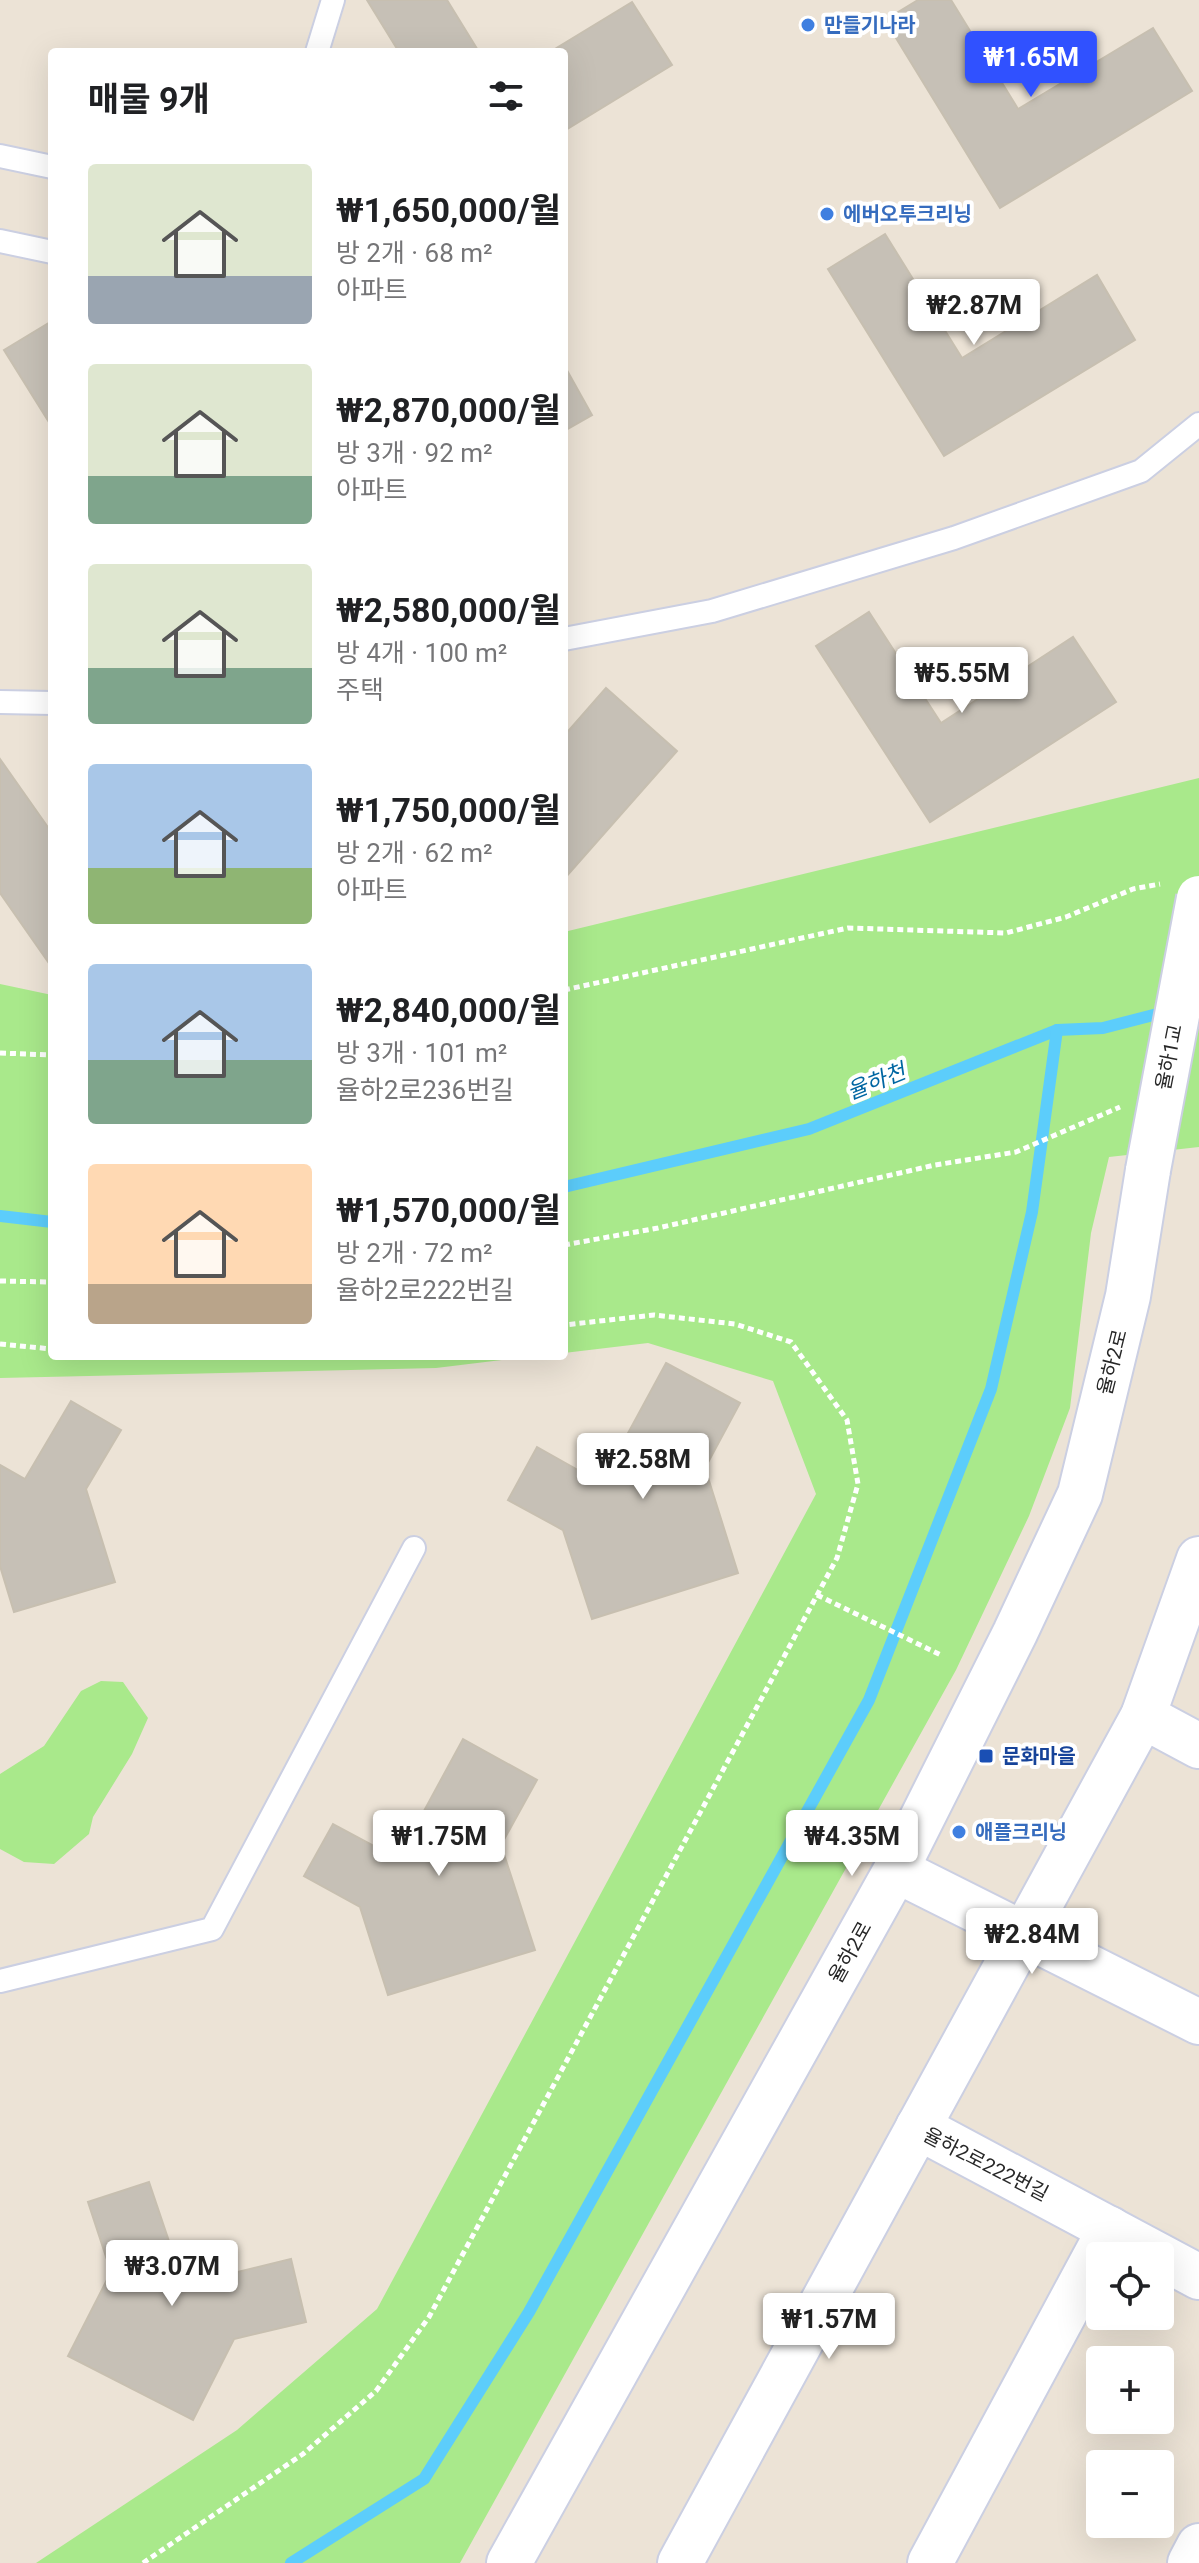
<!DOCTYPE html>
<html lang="ko">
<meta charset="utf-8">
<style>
:root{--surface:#fff;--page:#f2f2f2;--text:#202124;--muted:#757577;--accent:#3051ff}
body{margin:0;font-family:Roboto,"Noto Sans KR",sans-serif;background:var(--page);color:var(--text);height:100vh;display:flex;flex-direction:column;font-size:30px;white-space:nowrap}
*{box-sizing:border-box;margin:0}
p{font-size:26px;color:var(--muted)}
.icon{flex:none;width:44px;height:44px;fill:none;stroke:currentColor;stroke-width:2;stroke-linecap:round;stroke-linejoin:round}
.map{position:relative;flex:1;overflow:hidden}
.drawer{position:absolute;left:48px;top:48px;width:520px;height:1312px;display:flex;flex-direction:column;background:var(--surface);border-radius:8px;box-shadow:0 8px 32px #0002}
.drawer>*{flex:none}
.tools{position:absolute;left:1086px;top:2242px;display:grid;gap:16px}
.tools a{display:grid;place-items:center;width:88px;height:88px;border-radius:8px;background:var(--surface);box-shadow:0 8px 32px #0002;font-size:40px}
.price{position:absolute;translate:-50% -68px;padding:0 18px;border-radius:8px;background:#fff;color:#222;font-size:26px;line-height:52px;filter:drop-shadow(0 2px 4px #0008)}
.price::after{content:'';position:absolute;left:50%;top:48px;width:24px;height:18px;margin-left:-12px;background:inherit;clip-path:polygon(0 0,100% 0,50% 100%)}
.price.active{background:var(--accent);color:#fff}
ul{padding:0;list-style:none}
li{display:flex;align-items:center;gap:24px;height:200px;padding:0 40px}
li span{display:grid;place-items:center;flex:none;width:224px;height:160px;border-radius:8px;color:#555}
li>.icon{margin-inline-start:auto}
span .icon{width:96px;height:96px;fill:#fffc;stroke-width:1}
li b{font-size:34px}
h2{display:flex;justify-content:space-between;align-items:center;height:96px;padding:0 40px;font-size:34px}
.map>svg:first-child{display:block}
.green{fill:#a9e98b}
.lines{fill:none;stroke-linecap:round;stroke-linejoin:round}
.stream{stroke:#5ccdfb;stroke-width:12}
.building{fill:#c6c0b6;stroke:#c7bfb0;stroke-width:2}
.lane-casing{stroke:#cbcfe2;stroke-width:26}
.street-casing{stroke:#cbcfe2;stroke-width:48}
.secondary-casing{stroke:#cbcfe2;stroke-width:48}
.path{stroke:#fff;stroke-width:5;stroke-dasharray:6 4;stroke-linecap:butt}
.lane{stroke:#fff;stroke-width:22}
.street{stroke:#fff;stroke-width:44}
.secondary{stroke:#fff;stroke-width:44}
.secondary-bridge-casing{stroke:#cbcfe2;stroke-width:48;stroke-linecap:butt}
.secondary-bridge{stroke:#fff;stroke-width:44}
.shop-dot{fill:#3f7fe0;stroke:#fff;stroke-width:3}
.transit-dot{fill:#1a4fb4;stroke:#fff;stroke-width:3}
.labels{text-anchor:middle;stroke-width:8;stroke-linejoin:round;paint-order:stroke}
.shop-label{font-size:20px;font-weight:bold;fill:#366cbe;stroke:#fff;text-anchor:start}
.street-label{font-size:20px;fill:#272727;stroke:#fff}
.transit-label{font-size:20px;font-weight:bold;fill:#164399;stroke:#fff;text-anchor:start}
.water-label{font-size:22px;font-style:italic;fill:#0066a2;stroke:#fff}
</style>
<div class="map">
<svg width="1199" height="2563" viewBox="0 0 1199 2563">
<rect width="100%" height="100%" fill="#ece3d6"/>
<!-- green -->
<g class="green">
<path d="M1199,778V1147L1109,1157L1091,1233L1070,1408L1029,1516L956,1670L460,2563H36L237,2430L377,2309L816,1494L773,1381L648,1343L564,1353V932Z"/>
<path d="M0,984L52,995V1356H536L436,1368L0,1378Z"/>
<path d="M101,1681L123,1682L148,1718L132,1754L93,1817L89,1834L54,1864L24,1862L0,1849V1774L44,1746L81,1691Z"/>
</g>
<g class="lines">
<!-- stream -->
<g class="stream">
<path d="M564,1187L809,1129L1057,1030L1103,1028L1169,1011"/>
<path d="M0,1216L52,1222"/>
<path d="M291,2563L424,2479L529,2312L869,1700L991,1389L1032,1212L1057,1030"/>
</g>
</g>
<!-- building -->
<g class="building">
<path d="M367,0H447L479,52H399Z"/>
<path d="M918,0H951L1018,109L1153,28L1192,91L1000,208L885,20Z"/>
<path d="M632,2L672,65L564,131V52H550Z"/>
<path d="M885,234L962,358L1097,275L1135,340L944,456L828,269Z"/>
<path d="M52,321V427L4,350Z"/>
<path d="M564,365L592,415L564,431Z"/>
<path d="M869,612L941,723L1073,637L1116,702L930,822L816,646Z"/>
<path d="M606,688L677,751L564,879V736Z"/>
<path d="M0,759L52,833L51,966L0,893Z"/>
<path d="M666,1363L740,1403L705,1468L738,1573L592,1619L563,1530L508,1500L537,1447L601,1483Z"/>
<path d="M71,1401L121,1430L86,1489L115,1582L14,1612L0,1566V1465L25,1479Z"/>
<path d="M463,1739L537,1780L501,1845L535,1950L388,1995L360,1907L304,1876L333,1824L398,1859Z"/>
<path d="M149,2182L176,2262L209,2279L291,2259L306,2322L234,2339L193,2420L68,2356L111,2272L88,2202Z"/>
</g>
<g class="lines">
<!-- lane casing -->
<g class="lane-casing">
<g id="lane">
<path d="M317,52L333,0"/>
<path d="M0,156L52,167"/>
<path d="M0,241L52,252"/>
<path d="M564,639L712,611L954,538L1141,471L1199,424"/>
<path d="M0,702L52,703"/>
<path d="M0,1981L212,1929L414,1548"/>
</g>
</g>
<!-- street casing -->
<g class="street-casing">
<g id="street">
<path d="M1143,1716L1199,1746"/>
<path d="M896,1870L1199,2022"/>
<path d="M918,2127L1199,2277"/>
<path d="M680,2563L1143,1716L1199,1559"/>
<path d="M930,2563L1110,2229"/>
<path d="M1190,2563L1199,2546"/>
</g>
</g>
<!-- secondary casing -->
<g class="secondary-casing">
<path id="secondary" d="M509,2563L896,1870L1015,1633L1080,1494L1128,1296L1148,1170"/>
</g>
<!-- path -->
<g class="path">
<path d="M564,990L848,928L1006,933L1066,917L1133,889L1160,884"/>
<path d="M0,1053L52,1055"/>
<path d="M564,1245L658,1228L935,1165L1016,1152L1120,1107"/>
<path d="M0,1281L52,1282"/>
<path d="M0,1344L52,1349"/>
<path d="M817,1595L943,1656"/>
<path d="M143,2563L303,2454L376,2391L429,2317L837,1558L858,1484L847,1420L791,1342L735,1324L654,1315L564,1325"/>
</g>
<!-- lane -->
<use href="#lane" class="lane"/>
<!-- street -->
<use href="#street" class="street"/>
<!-- secondary -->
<use href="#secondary" class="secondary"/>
<!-- secondary-bridge casing -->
<g class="secondary-bridge-casing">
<path id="secondary-bridge" d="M1148,1170L1199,898"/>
</g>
<!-- secondary-bridge -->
<use href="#secondary-bridge" class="secondary-bridge"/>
</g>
<!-- markers -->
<g class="shop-dot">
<circle cx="808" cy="25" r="8"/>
<circle cx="827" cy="214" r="8"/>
<circle cx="959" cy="1832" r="8"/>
</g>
<rect class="transit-dot" x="978" y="1748" width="16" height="16" rx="4"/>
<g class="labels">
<!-- shop labels -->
<g class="shop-label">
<text x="824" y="32">만들기나라</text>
<text x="843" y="221">에버오투크리닝</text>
<text x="975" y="1839">애플크리닝</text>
</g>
<!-- street labels -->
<g class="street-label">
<text transform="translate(1169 1057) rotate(-79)" y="7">율하1교</text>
<text transform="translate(1112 1362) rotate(-76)" y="7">율하2로</text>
<text transform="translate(850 1952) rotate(-61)" y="7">율하2로</text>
<text transform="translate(986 2164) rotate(27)" y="7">율하2로222번길</text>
</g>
<!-- transit labels -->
<g class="transit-label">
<text x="1002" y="1763">문화마을</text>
</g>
<!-- water labels -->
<g class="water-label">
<text transform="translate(876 1081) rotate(-22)" y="8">율하천</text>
</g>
</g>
</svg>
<div class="tools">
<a><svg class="icon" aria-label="locate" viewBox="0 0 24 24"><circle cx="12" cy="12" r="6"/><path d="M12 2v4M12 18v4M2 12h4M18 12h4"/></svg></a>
<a>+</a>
<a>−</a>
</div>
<b class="price active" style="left:1031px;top:99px">₩1.65M</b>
<b class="price" style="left:974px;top:347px">₩2.87M</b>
<b class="price" style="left:962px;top:715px">₩5.55M</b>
<b class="price" style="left:643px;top:1501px">₩2.58M</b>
<b class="price" style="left:439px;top:1878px">₩1.75M</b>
<b class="price" style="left:852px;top:1878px">₩4.35M</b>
<b class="price" style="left:1032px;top:1976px">₩2.84M</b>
<b class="price" style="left:172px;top:2308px">₩3.07M</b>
<b class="price" style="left:829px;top:2361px">₩1.57M</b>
<section class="drawer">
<h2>매물 9개<svg class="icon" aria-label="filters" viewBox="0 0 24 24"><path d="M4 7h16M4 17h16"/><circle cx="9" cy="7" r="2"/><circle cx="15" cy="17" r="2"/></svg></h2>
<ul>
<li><span style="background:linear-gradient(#dfe7d0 70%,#9aa5b1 0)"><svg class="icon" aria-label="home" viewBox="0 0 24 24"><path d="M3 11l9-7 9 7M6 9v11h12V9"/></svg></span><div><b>₩1,650,000/월</b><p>방 2개 · 68 m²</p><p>아파트</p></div></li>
<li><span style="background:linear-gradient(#dfe7d0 70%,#7fa58c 0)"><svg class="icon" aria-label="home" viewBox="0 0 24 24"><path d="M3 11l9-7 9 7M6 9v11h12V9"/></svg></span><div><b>₩2,870,000/월</b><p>방 3개 · 92 m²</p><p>아파트</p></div></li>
<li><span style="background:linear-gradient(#dfe7d0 65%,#7fa58c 0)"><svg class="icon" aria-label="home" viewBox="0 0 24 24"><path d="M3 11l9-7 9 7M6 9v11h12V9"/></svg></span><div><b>₩2,580,000/월</b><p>방 4개 · 100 m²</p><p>주택</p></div></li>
<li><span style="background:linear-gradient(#a9c7e8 65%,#8fb573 0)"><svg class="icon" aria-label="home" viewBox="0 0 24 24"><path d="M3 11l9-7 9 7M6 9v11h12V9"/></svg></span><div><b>₩1,750,000/월</b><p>방 2개 · 62 m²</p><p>아파트</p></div></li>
<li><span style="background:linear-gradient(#a9c7e8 60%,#7fa58c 0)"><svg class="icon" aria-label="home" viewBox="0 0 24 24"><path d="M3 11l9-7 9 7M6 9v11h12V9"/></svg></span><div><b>₩2,840,000/월</b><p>방 3개 · 101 m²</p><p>율하2로236번길</p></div></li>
<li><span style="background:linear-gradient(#ffd9b3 75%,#b9a48a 0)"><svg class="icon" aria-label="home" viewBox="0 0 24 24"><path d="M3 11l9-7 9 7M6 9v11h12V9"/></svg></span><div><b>₩1,570,000/월</b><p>방 2개 · 72 m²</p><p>율하2로222번길</p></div></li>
</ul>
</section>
</div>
